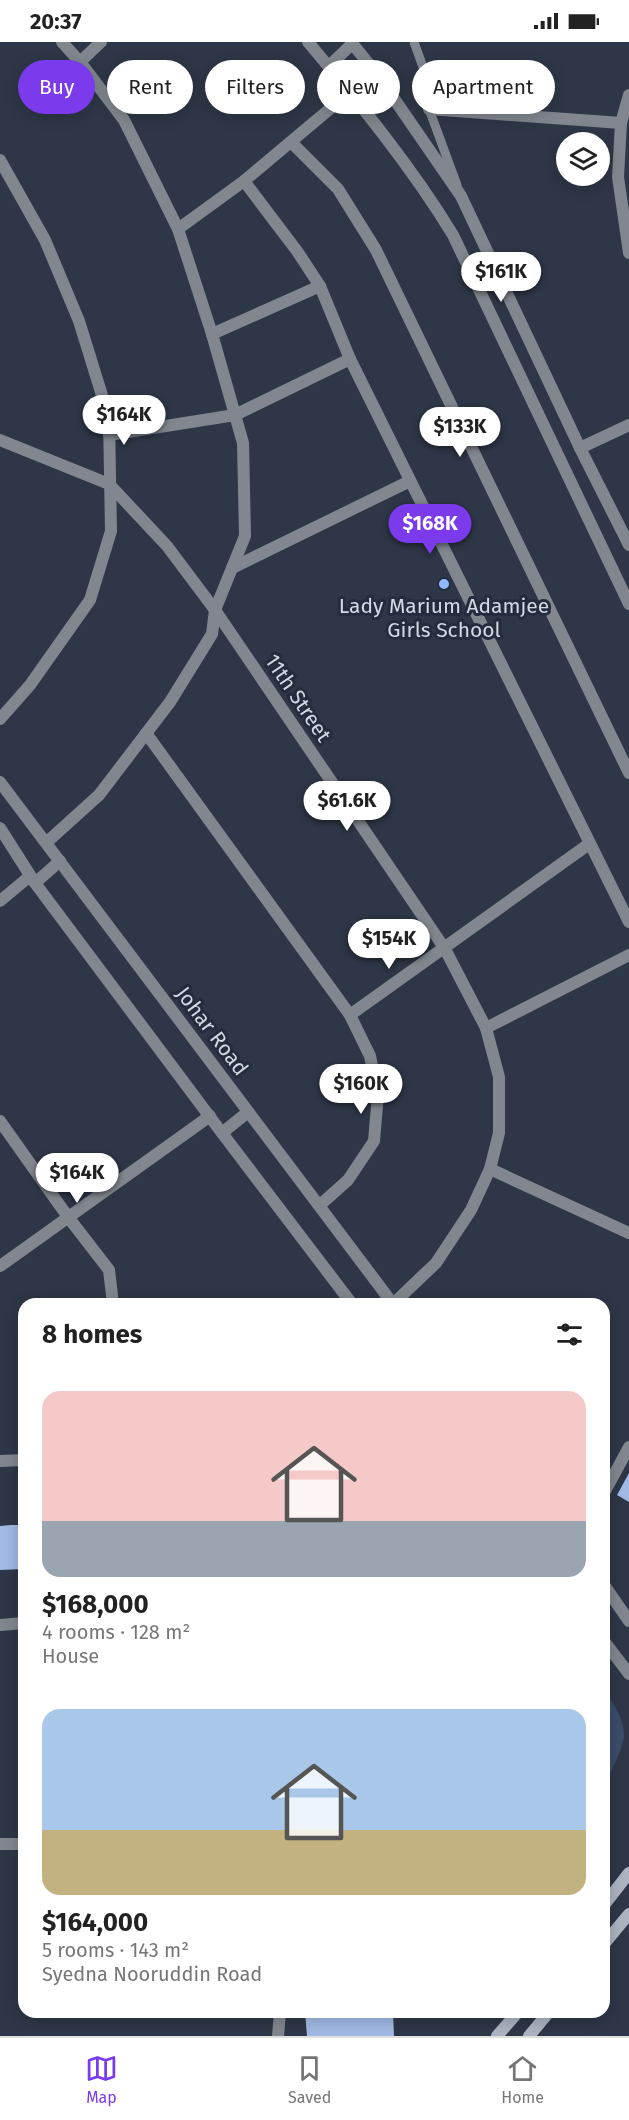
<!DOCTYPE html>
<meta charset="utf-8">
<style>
:root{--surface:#fff;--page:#f2f2f2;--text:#222;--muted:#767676;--line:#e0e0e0;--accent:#7c3aed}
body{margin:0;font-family:"Fira Sans",sans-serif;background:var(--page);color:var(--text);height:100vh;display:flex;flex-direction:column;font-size:22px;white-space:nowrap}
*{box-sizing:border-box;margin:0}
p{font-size:20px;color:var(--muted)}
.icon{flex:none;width:33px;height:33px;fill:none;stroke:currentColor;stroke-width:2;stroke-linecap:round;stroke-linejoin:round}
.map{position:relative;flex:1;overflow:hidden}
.panel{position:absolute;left:18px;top:1256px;width:592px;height:720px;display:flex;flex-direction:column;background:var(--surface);border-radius:18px;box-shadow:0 3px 15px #0003}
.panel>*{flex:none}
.top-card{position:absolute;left:18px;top:18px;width:594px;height:54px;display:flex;gap:12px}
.tools{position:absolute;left:556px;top:90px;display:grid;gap:12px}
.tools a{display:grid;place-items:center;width:54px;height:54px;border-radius:50%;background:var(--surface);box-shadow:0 3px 15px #0003;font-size:30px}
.price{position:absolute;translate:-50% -51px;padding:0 14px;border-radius:21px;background:#fff;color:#222;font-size:20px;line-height:39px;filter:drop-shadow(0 2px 3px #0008)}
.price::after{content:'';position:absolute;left:50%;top:36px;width:18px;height:14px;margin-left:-9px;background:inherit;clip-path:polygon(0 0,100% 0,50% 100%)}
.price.on{background:var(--accent);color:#fff}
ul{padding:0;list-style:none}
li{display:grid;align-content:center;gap:12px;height:318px;padding:0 24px}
li span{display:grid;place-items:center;height:186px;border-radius:18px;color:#555}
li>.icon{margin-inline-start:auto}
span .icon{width:108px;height:108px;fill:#fffc;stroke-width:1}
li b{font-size:26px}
h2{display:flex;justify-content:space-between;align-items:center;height:72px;padding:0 24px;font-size:26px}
.tag{padding:0 21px;border-radius:27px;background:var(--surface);box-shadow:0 3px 15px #0003;font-size:21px;line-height:54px}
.tag.on{background:var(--accent);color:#fff}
.status{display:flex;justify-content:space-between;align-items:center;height:42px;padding:0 30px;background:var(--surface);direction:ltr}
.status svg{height:16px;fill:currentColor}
.dock{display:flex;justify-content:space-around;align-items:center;height:84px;border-top:2px solid var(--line);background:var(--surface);font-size:16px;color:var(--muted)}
.dock a{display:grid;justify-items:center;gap:3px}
.dock .on{color:var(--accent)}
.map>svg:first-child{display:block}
.green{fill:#3b4c69}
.building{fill:#a1b9e4}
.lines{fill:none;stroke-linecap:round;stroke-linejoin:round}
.service{stroke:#82878f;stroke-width:9}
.minor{stroke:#82878f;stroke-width:12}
.tertiary{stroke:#82878f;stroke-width:12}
.secondary{stroke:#acb3c1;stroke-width:12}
.poi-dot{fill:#91b8fd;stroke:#242d3d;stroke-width:2}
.labels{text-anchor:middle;stroke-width:6;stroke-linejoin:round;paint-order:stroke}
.poi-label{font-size:21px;fill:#d4dae4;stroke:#242d3d}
.street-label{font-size:21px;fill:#d4dae4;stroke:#242d3d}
</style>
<div class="status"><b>20:37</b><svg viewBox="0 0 49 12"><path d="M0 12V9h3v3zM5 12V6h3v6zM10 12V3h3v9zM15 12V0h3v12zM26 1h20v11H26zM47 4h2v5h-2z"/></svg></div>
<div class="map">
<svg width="629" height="1994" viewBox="0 0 629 1994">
<rect width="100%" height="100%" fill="#2e3747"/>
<!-- green -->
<path class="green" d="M605,1649C613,1661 624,1677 624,1692C624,1705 611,1730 605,1742Z"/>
<!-- building -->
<g class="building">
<path d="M629,1431V1460L617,1453Z"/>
<path d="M11,1483H24V1527L0,1528V1484Z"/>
<path d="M305,1970H393L394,1994H307Z"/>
</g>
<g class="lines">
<!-- service -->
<path class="service" d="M414,0L429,42V67L457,143"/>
<!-- minor -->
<g class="minor">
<path d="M80,20L101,0"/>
<path d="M629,53L621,81L618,135L629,211"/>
<path d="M429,67L621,81"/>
<path d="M291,100L338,147L376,208L629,731"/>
<path d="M0,118L45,198L79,279L109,376L111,489L90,558L30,643L0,677"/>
<path d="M244,139L297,209L320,244L350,317L629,880"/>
<path d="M178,187L244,139L350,50"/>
<path d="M212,292L320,244"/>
<path d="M109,393L235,373L350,317"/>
<path d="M0,398L109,442L167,504L215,568L445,907L486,986L499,1035V1091L490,1127L471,1168L436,1221L393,1262"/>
<path d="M580,406L629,383"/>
<path d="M232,526L410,439"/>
<path d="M146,691L350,973L370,1014L378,1052L374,1099L348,1138L320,1163"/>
<path d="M47,800L99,753L170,660L212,592L215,568L245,494L243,401L212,292L178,187L124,78L80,20L62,0"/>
<path d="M0,859L30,834"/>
<path d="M350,973L589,802"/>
<path d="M486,986L629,913"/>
<path d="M0,1079L68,1175L109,1228L113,1262"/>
<path d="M490,1127L629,1191"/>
<path d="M0,1224L210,1074"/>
<path d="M0,1419L24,1418"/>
<path d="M604,1451L629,1405"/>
<path d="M0,1583L24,1581"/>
<path d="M0,1802H24"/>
<path d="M278,1994L280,1970"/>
</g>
<!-- tertiary -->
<g class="tertiary">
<path d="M308,0C360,62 411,124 453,193L629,562"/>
<path d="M351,0L377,32L461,154L580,406L629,503"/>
<path d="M329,24L352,2"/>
<path d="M0,740L393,1262"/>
<path d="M0,786L35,841L222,1091L352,1262"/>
<path d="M35,841L60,819"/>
<path d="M222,1091L248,1070"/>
<path d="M604,1543L629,1579"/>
<path d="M604,1599L629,1632"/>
</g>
<!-- secondary -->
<g class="secondary">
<path d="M604,1863L629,1831"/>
<path d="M604,1902L629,1872"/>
<path d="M497,1994L518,1970"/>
<path d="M529,1994L549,1970"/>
</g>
</g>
<!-- markers -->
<circle class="poi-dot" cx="444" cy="542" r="6"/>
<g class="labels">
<!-- poi labels -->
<g class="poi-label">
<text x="444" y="571">Lady Marium Adamjee<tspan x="444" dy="24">Girls School</tspan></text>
</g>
<!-- street labels -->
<g class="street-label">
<text transform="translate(298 656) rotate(56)" y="7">11th Street</text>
<text transform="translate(212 989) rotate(53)" y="7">Johar Road</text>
</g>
</g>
</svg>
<div class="tools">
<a><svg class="icon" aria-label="layers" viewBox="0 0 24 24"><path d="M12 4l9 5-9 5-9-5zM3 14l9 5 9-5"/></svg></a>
</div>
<b class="price" style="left:501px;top:261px">$161K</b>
<b class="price" style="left:124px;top:404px">$164K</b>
<b class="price" style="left:460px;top:416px">$133K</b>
<b class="price on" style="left:430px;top:513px">$168K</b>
<b class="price" style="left:347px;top:790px">$61.6K</b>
<b class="price" style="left:389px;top:928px">$154K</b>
<b class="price" style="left:361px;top:1073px">$160K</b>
<b class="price" style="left:77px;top:1162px">$164K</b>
<div class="top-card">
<a class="tag on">Buy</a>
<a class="tag">Rent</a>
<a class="tag">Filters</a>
<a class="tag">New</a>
<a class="tag">Apartment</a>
</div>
<section class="panel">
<h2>8 homes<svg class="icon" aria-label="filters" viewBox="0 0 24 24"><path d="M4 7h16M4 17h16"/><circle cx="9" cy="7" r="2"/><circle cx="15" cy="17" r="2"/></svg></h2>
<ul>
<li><span style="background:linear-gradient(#f6c9c9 70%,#9aa5b1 0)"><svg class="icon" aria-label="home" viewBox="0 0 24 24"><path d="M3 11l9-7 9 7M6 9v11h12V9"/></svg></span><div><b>$168,000</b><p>4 rooms · 128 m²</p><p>House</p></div></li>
<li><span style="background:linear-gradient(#a9c7e8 65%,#c2b280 0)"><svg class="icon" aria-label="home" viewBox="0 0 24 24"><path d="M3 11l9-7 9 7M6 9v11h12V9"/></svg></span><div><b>$164,000</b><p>5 rooms · 143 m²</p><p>Syedna Nooruddin Road</p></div></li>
</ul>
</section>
</div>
<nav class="dock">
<a class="on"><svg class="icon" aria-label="map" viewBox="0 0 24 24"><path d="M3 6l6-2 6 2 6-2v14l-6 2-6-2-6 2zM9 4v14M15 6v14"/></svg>Map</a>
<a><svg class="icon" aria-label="saved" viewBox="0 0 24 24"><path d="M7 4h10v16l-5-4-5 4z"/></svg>Saved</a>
<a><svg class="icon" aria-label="home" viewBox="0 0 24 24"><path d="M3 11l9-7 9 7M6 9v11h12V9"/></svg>Home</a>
</nav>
